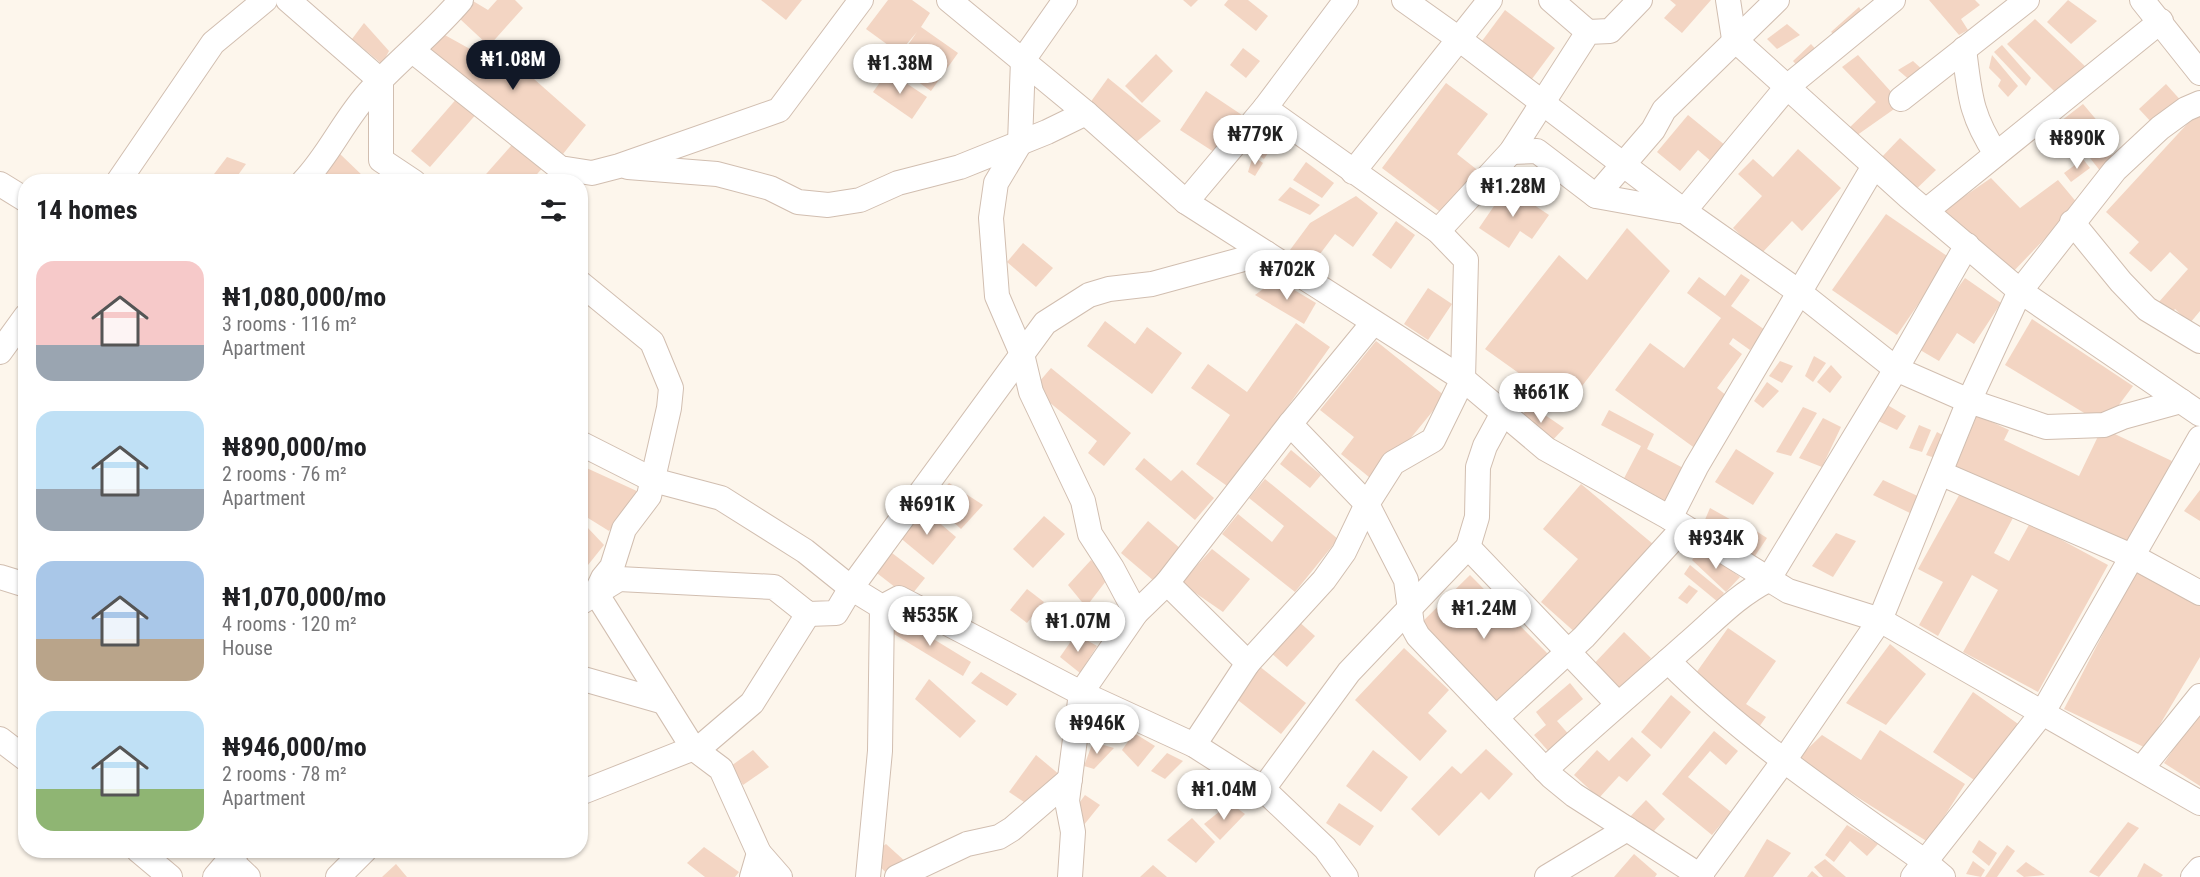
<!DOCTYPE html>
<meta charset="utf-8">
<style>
:root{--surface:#fff;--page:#f2f2f2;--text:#202124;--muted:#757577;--accent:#111827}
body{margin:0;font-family:"Roboto Condensed",sans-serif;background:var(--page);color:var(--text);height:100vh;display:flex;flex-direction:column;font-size:22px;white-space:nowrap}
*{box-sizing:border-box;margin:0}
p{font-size:20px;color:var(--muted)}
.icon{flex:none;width:33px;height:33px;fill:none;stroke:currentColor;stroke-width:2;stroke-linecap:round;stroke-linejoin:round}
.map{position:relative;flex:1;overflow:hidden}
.drawer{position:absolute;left:18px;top:174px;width:570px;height:684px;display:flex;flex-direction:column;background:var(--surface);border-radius:24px;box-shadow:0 2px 4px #0004}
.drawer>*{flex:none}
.price{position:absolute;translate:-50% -51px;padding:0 14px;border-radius:21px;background:#fff;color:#222;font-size:20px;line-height:39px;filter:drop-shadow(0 2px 3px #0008)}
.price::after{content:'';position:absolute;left:50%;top:36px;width:18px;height:14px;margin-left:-9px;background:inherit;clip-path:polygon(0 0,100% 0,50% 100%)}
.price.current{background:var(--accent);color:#fff}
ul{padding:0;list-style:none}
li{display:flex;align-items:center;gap:18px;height:150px;padding:0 18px}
li span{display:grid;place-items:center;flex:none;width:168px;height:120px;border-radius:18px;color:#555}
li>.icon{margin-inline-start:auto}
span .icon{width:72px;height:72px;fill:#fffc;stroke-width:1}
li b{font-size:26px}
h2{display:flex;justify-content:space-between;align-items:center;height:72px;padding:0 18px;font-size:26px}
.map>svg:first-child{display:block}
.building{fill:#f3d5c3}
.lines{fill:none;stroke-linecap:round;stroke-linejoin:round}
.minor-casing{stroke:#d1beb0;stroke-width:26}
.minor{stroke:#fff;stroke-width:24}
</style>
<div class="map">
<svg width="2200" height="877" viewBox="0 0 2200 877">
<rect width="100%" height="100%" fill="#fdf6ec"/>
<!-- building -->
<g class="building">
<path d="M497,0H515L523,8L489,46L460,19L473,1L488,10Z"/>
<path d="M761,0H802L786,20Z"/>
<path d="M888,0H912L930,13L921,27L958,53L931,91L894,65L917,32L899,53L866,29Z"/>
<path d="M1183,0H1198L1191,7Z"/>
<path d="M1228,0H1248L1268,16L1256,31L1224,5Z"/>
<path d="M1670,0H1711L1682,33L1664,18L1676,5Z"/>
<path d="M1929,0H1975L1980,5L1961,19L1968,30L1959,35Z"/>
<path d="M2068,0L2097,21L2071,44L2047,22Z"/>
<path d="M1859,7L1864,15L1838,37L1831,32Z"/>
<path d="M1505,10L1555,48L1529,83L1479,45Z"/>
<path d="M2035,19L2088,69L2056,93L2007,44Z"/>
<path d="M364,23L389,51L382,64L352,39Z"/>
<path d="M1787,24L1800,35L1777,49L1767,39Z"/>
<path d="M443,34L479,54L499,48L586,125L563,154L430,51Z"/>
<path d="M1811,44L1819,53L1800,69L1793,61Z"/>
<path d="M2002,45L2031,78L2026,86L1994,52Z"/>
<path d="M1243,48L1260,61L1246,78L1230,65Z"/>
<path d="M1156,54L1173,71L1142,103L1125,86Z"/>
<path d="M1858,55L1893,94L1897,107L1853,138L1848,129L1876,102L1842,67Z"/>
<path d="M1992,55L2018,86L2008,97L1998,86L2001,80L1989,68Z"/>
<path d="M1913,61L1925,72L1912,82L1898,70Z"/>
<path d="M888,71L927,97L912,119L873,92Z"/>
<path d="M1108,78L1161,121L1134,144L1087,107Z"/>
<path d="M1446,83L1488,114L1457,154L1480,172L1447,217L1382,168Z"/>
<path d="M2166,84L2184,104L2153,124L2139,109Z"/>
<path d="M1206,91L1242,115L1217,154L1180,130Z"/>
<path d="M459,96L478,112L430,167L411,151Z"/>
<path d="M2083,104L2116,143L2107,149L2119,166L2101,172L2061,121Z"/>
<path d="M2200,110V311L2190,323L2175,309L2171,314L2158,303L2188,269L2170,252L2151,272L2129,253L2139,242L2106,212Z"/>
<path d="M1688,115L1726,146L1712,162L1698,150L1680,171L1657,152Z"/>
<path d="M1260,131L1275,143L1264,159L1247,148Z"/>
<path d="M518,138L546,164L530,182H479Z"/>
<path d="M1900,138L1936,170L1909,196L1880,159Z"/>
<path d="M1798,149L1841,188L1802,231L1792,221L1761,254L1733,228L1762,196L1738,174L1753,159L1773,177Z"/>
<path d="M339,153L365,178L363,182H320Z"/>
<path d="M1253,156L1263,163L1255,176L1248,172Z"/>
<path d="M227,157L246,164L233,182H208Z"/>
<path d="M2083,159L2090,168L2071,182L2064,173Z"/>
<path d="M1306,162L1334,183L1322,198L1293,180Z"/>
<path d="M1991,178L2020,208L2058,180L2078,204L2010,275L1943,211Z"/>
<path d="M1290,187L1320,205L1310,215L1278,200Z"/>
<path d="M1507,187L1549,215L1532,239L1520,231L1509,248L1479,228Z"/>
<path d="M1356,196L1378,213L1353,247L1335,234L1311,266L1290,250L1310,223Z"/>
<path d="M1886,214L1950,258L1897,335L1832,290Z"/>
<path d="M1396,221L1415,235L1391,269L1372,255Z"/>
<path d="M1627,228L1670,271L1566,407L1485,349L1559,255L1587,280Z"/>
<path d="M1023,243L1053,268L1036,287L1007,262Z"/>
<path d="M1741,274L1750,280L1731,306L1765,330L1750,350L1733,338L1729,344L1742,354L1717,388L1732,400L1696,449L1615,390L1650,343L1684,368L1721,318L1687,293L1699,277L1725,296Z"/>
<path d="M1965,278L2001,303L1974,344L1957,333L1939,361L1915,347Z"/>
<path d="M1276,279L1316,303L1304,324L1255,295Z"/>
<path d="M1428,288L1452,304L1428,340L1404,324Z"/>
<path d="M2032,319L2133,386L2104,425L2005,365Z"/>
<path d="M1105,321L1135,344L1147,327L1182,353L1152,394L1087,346Z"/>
<path d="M1296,323L1330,347L1230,488L1196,464L1230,415L1191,388L1208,364L1247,392Z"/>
<path d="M1376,341L1445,396L1375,482L1341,454L1354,437L1320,410Z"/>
<path d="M1814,356L1826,363L1813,382L1805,376Z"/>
<path d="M1780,361L1793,366L1782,383L1769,376Z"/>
<path d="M1831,365L1842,377L1830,393L1817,382Z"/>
<path d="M1051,368L1131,433L1104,466L1088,453L1097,441L1033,389Z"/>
<path d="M1767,382L1779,391L1763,408L1754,401Z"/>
<path d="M1884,403L1906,416L1897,430L1874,419Z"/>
<path d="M1529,404L1564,428L1551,442L1519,422Z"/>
<path d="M1803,407L1817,413L1791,456L1776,452Z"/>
<path d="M1609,410L1654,434L1647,449L1687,470L1667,508L1621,484L1641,446L1601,425Z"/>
<path d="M1977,415L2009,430L2004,440L2079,476L2102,428L2172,461L2131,547L1953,473Z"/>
<path d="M1823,418L1841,427L1822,467L1799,458Z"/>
<path d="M1919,425L1931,430L1922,452L1909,448Z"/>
<path d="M1937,432L1946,437L1935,458L1926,455Z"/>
<path d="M1736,449L1774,473L1753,505L1715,482Z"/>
<path d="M1291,450L1321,475L1310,488L1280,464Z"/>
<path d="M1144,458L1171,481L1182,470L1214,498L1195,520L1135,469Z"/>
<path d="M580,465L639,492L609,531L580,513Z"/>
<path d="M1265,479L1338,539L1295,592L1222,534L1238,514L1272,542L1284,526L1249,498Z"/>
<path d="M1883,480L1922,498L1912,514L1873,495Z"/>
<path d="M949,483L983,505L961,529L932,502Z"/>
<path d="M1581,484L1653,544L1577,634L1541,602L1578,559L1543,529Z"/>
<path d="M1963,488L2014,516L1994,553L2009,561L2030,523L2108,565L2038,692L1963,652L1998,590L1972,575L1938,636L1919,625L1943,582L1918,569Z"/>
<path d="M2200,490V521L2184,511Z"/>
<path d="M922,508L956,537L933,565L898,536Z"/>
<path d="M1710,508L1735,522L1723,542L1701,529Z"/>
<path d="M1044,516L1065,534L1033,568L1013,549Z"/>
<path d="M1148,521L1181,549L1154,581L1121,553Z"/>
<path d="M587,527L604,545L580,575V538Z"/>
<path d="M1753,529L1767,538L1755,556L1739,547Z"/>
<path d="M1836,533L1856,541L1833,577L1812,566Z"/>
<path d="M1700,548L1740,577L1726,592L1692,560Z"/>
<path d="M1212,549L1250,579L1223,612L1181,583Z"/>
<path d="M888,550L925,578L909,598L873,570Z"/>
<path d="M1091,560L1109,577L1086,607L1068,585Z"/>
<path d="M1690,565L1724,593L1718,602L1684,574Z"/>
<path d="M2137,568L2200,605V657L2146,748L2064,709Z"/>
<path d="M1470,575L1549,655L1498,705L1419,625Z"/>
<path d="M1689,585L1698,591L1687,604L1678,598Z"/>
<path d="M1027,589L1044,602L1027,623L1010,610Z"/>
<path d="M899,618L971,662L963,676L889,631Z"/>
<path d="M1297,620L1315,636L1287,667L1269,651Z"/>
<path d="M1728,628L1776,661L1746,704L1766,717L1759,727L1691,680Z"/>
<path d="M1624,632L1651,658L1617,694L1590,668Z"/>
<path d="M1076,634L1097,646L1080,673L1060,657Z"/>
<path d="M1890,644L1926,674L1886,725L1846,703Z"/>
<path d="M1404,648L1449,690L1428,713L1447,731L1420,761L1355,700Z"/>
<path d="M1259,666L1306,703L1281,734L1234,697Z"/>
<path d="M981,672L1017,694L1007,706L971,683Z"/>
<path d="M929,679L976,721L960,738L915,699Z"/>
<path d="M1570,683L1583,699L1557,721L1571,737L1551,754L1534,735L1546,725L1536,712Z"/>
<path d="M1973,692L2021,726L1983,786L1933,752Z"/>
<path d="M1671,695L1691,712L1661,749L1641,732Z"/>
<path d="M2200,710V786L2164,763Z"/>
<path d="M1880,730L1965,784L1928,842L1797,759L1822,735L1861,760Z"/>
<path d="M1714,731L1738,751L1726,765L1710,751L1688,777L1731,812L1712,835L1662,794Z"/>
<path d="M1134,733L1155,746L1138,767L1122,750Z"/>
<path d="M1632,737L1651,755L1627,782L1619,776L1599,798L1574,775L1597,750L1609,761Z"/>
<path d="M1093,742L1114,748L1094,769L1084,766Z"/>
<path d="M1486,749L1513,774L1489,800L1481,792L1439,836L1411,809L1452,766L1461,774Z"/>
<path d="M753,750L769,767L743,785L731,766Z"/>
<path d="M1373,750L1408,777L1381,812L1346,786Z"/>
<path d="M1167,753L1183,761L1165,779L1151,771Z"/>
<path d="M1036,755L1060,775L1030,806L1009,792Z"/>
<path d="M1085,795L1100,805L1083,826L1074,810Z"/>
<path d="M1646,800L1665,819L1652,833L1627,820Z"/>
<path d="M1230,803L1245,814L1220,840L1204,824Z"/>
<path d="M1339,803L1374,826L1360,846L1326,823Z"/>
<path d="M1192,818L1215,842L1196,863L1167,840Z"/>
<path d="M2128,822L2139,828L2099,877L2089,872Z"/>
<path d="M1847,825L1878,844L1867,856L1850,841L1834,862L1825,855Z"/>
<path d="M1767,839L1791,853L1773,877H1744Z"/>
<path d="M1979,840L1997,853L1989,866L1972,852Z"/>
<path d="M886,844L907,863L889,876L870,856Z"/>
<path d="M2007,845L2015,851L1997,877H1985Z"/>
<path d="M704,847L739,872L735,877H705L687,863Z"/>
<path d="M1634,854L1657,874L1655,877H1614Z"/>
<path d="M1825,859L1846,877H1823L1814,867Z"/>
<path d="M1973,861L1985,870L1981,877L1966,874Z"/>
<path d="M2026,862L2045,875L2024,877L2016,871Z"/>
<path d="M2144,863L2163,875L2161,877H2137Z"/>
<path d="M396,864L407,877H382Z"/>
<path d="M1153,865L1167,877H1140Z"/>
<path d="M1812,871L1819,877H1807Z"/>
</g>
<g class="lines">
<!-- minor casing -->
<g class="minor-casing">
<g id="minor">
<path d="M288,0L381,81V160L414,182"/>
<path d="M949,0L1086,113L1186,202L1463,379L1546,449L1670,518L1788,591L1880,620L2200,803"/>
<path d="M1065,0L1023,60L1020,143L996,183L991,218L997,296L1022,354L1031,392L1083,501L1090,534L1112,568L1136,613L1081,693L1067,801L1073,832L1070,877"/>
<path d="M1404,0L1459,39L1684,211L1799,292L1896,369L1969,401L2046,427L2104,425L2123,417L2181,401"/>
<path d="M1551,0L1588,32"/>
<path d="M1728,0L1734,39L1909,197L2020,291L2200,414"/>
<path d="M2142,0L2200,73"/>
<path d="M1964,49C1970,95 1970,114 1996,154"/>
<path d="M413,51L560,168L592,173L619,166L779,110L861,0"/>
<path d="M1901,99L2027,0"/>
<path d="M1511,152L1537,151L1596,196L1679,211"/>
<path d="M628,167L717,174L770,188L798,202L828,205L860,200L898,183L960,167L1047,132L1086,113"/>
<path d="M1353,172L1490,0"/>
<path d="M118,182L213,43L265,0"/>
<path d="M303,182C330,154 345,117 372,89C401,58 434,32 461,0"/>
<path d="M0,184L26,200"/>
<path d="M1596,196L1653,130L1664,110L1777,0"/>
<path d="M1186,202L1265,108L1346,0"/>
<path d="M1684,211L1787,87L1893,0"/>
<path d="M1926,211L2161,21"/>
<path d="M2072,222L2121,282L2147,309L2200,341"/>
<path d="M1438,231L1511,152L1588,32L1610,31L1640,0"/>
<path d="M580,283L652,342L671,388L669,408L649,496L624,529L612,567L603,578L596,593L693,748L721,769L759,853"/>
<path d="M1373,323L1290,424L1367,504L1406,580L1412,625L1418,636L1552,777L1574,795L1702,877"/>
<path d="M0,352L26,316"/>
<path d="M580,443L653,480L721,498L805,551L851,588L1045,323L1089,295L1109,289L1152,284L1266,253"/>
<path d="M1940,473L2134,557L2200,593"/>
<path d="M1670,518L1696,467L1874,166"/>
<path d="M1468,547L1617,703"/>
<path d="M0,577L26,585"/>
<path d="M1167,583L1248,663"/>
<path d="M580,603L619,579L774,587L808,614L836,613L851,588L882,607L899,598L1081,693L1194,745L1263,789L1325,848L1346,877"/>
<path d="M1136,613L1167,583L1290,424"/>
<path d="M1668,661C1745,738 1835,798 1924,861L1943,877"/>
<path d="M580,678L664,702"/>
<path d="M1496,718L1584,637L1684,527"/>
<path d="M0,739L26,759"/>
<path d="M1194,745L1248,663L1324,580L1344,552L1367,504L1393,463L1433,440L1463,379L1466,260L1438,231L1265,108"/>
<path d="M2142,768L2200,696"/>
<path d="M1545,770C1591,727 1639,687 1686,645C1713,622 1736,596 1768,580L1896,369L1967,245"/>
<path d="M1263,789L1349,672L1468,547L1477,517L1478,467L1485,446L1503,413"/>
<path d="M580,793L704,744L752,703L808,614"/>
<path d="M138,850L170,877"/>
<path d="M230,860L248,877"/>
<path d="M1700,875L1783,762L1880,620L1969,401L2020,291L2115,170L2160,128L2186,109L2200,103"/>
<path d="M215,877L238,850"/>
<path d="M338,877L365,850"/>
<path d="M752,877L759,853L780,877"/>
<path d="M868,877L880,751L882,607"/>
<path d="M897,877L967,844L999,837L1012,829L1070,779"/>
<path d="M1547,877L1627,829"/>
<path d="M1913,877L2043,712L2200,438"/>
<path d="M2193,877L2200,869"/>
</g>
</g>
<!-- minor -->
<use href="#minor" class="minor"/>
</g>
</svg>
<b class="price current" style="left:513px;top:91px">₦1.08M</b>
<b class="price" style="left:900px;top:95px">₦1.38M</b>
<b class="price" style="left:1255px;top:166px">₦779K</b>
<b class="price" style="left:2077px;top:170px">₦890K</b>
<b class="price" style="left:1513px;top:218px">₦1.28M</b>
<b class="price" style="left:1287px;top:301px">₦702K</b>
<b class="price" style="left:1541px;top:424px">₦661K</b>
<b class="price" style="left:927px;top:536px">₦691K</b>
<b class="price" style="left:1716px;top:570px">₦934K</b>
<b class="price" style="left:1484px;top:640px">₦1.24M</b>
<b class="price" style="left:930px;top:647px">₦535K</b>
<b class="price" style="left:1078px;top:653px">₦1.07M</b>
<b class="price" style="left:1097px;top:755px">₦946K</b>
<b class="price" style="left:1224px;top:821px">₦1.04M</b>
<section class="drawer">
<h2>14 homes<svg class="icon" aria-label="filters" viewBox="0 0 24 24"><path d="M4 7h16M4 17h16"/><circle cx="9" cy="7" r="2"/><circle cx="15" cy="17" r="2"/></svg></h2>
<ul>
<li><span style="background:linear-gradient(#f6c9c9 70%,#9aa5b1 0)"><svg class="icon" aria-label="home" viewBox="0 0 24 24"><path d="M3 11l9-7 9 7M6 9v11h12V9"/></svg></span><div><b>₦1,080,000/mo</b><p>3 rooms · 116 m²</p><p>Apartment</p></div></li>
<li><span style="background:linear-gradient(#bfe0f5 65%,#9aa5b1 0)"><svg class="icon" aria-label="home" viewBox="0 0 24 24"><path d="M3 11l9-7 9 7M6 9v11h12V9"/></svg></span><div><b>₦890,000/mo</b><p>2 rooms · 76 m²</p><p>Apartment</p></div></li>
<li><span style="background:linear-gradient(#a9c7e8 65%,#b9a48a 0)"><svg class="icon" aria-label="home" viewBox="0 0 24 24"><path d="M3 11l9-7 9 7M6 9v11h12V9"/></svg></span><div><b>₦1,070,000/mo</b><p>4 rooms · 120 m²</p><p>House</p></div></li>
<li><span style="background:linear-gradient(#bfe0f5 65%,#8fb573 0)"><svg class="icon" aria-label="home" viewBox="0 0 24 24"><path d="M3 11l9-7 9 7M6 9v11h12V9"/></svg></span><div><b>₦946,000/mo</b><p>2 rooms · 78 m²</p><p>Apartment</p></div></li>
</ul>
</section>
</div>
